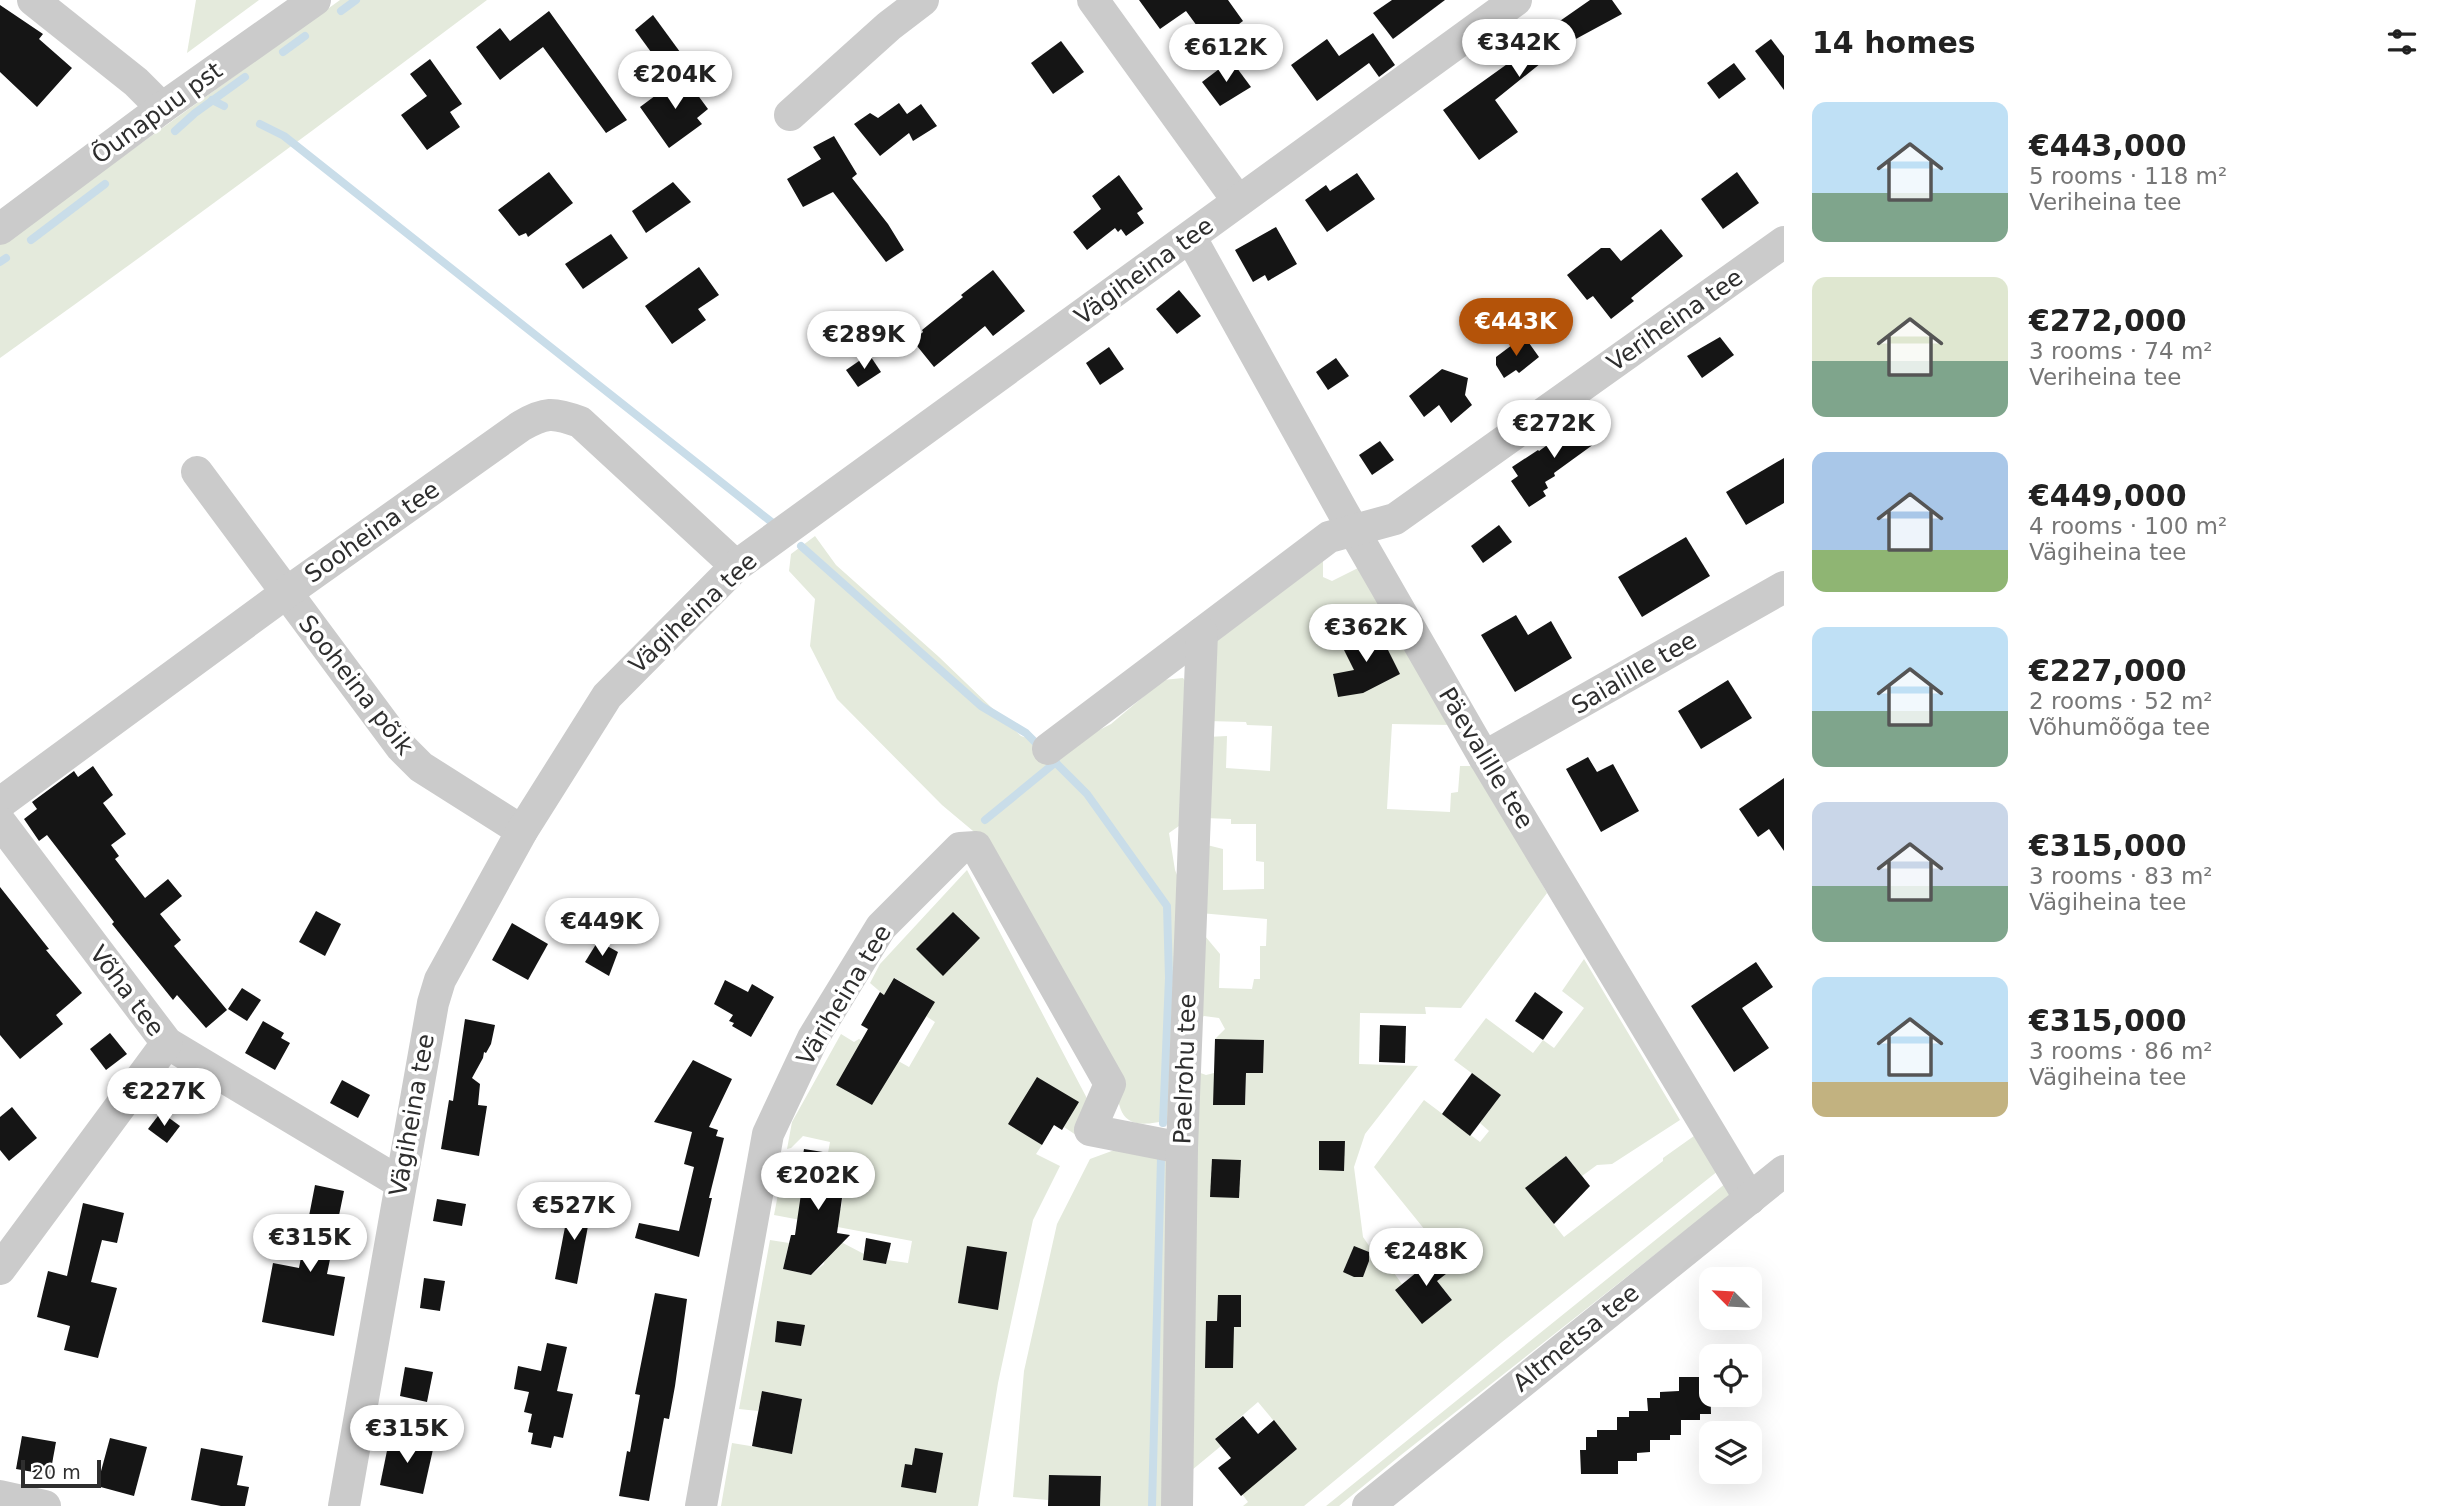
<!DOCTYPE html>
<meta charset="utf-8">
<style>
:root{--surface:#fff;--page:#f2f2f2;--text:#222;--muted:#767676;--accent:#b45309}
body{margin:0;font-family:"DejaVu Sans",sans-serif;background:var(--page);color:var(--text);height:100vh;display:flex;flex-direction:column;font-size:26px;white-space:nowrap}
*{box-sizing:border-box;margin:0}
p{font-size:23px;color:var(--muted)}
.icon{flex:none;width:38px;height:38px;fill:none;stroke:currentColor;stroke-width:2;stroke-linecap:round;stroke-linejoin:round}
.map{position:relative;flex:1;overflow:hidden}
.drawer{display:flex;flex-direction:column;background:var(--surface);width:665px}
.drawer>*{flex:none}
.needle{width:46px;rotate:294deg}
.controls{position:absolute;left:1699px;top:1267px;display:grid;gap:14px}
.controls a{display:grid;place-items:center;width:63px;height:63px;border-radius:14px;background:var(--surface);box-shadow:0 7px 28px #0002;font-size:35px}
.scale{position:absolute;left:21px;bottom:18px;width:80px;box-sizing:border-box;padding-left:7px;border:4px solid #2e2e2e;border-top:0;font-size:19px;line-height:24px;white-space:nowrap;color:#2e2e2e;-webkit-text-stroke:5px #fff;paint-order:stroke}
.price{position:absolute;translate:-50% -60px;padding:0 16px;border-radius:24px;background:#fff;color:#222;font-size:23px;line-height:46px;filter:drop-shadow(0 2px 4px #0008)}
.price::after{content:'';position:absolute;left:50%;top:42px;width:21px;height:16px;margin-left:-10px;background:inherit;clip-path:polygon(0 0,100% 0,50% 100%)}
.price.on{background:var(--accent);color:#fff}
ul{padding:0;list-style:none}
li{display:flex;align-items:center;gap:21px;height:175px;padding:0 28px}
li span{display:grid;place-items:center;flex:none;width:196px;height:140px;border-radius:14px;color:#555}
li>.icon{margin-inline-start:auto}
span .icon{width:84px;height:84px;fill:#fffc;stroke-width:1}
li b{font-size:30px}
h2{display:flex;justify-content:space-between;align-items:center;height:84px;padding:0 28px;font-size:30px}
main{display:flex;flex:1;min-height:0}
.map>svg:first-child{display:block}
.green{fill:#e4eadc}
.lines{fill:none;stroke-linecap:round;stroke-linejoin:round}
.stream{stroke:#c9dde9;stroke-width:8}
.building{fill:#151515}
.minor{stroke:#cbcbcb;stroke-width:32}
.labels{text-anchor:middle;stroke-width:7;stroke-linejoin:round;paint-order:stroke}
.street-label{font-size:24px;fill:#2e2e2e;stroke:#fff}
</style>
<main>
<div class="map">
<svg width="1784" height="1506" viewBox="0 0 1784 1506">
<rect width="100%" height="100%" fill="#fff"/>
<!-- green -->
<g class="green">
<path d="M196,0H259L187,53Z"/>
<path d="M340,0H487C326,121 164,241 0,358V245Z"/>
<path d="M815,536L836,565L939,657L1021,736L1062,749L1111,724L1163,680L1183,678L1189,686L1186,821L1169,833L1175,870L1183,890L1171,1119C1118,1134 1118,1112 1115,1068L979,836L942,805L837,699L810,646L815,599L789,571L791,554Z"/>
<path d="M1323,556V577L1332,581L1360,567L1452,725L1392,724L1387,809L1450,812L1451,793L1458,792L1460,766H1475L1547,893L1461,1008L1425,1007L1426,1014L1360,1013L1359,1064L1418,1066L1365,1134L1354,1167L1363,1237L1381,1263L1386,1262L1402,1284L1395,1290L1422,1323L1452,1300L1437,1281L1430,1253L1417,1237L1425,1230L1374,1167L1424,1100L1480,1142L1489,1131L1480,1123L1501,1095L1454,1060L1486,1018L1533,1053L1543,1040L1554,1048L1584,1008L1562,991L1584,959L1680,1120L1612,1164L1597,1165L1582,1176L1566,1156L1526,1189L1564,1237L1663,1161V1158L1701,1131L1723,1167L1502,1342L1304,1506H1243L1248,1502L1242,1494L1297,1449L1258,1402L1215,1439L1221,1446L1186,1475L1195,1071L1206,1075L1214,1073V1105H1245L1246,1073L1215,1039L1225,1029L1219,1018L1204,1016L1196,1022L1200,930L1220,954L1219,988L1252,989L1254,979H1260V946H1266L1267,919L1200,913L1203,844L1223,849V890L1264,889V862L1256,861V824H1231V819L1204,818L1207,737L1227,736L1226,768L1270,771L1272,726L1247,725L1246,722L1207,721L1211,638Z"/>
<path d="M967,870L1091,1106L1076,1135L1064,1127L1078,1102L1009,1124L1042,1145L1036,1154L1060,1166L1033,1220L998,1383L978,1506H721L732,1443L792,1453L802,1399L763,1391L758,1411L739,1409L770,1240L789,1243L783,1269L811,1275L824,1264L828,1240L841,1242L864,1254V1260L886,1264L887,1260L908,1263L912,1241L774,1215L782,1174L800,1177L799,1186L802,1187L800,1203L841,1209L846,1172L828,1153L830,1142L803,1136L791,1148L787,1149L792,1122L841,1034L854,1042L859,1039L909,1067L935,1022L926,1016L934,1002L895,978L884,995L870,983L880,964Z"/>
<path d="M1128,1145L1169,1157L1171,1506H1100V1476L1050,1475L1048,1500L1013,1497L1024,1371L1057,1224L1090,1159Z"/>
<path d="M1726,1183L1731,1190L1728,1197L1401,1455L1339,1506H1326Z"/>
</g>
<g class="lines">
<!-- stream -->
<g class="stream">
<path d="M341,11L356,0"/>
<path d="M283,52L305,36"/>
<path d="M212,100L224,106"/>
<path d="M260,124L284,136L774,524"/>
<path d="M175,131L195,113L245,77"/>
<path d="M31,240L105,184"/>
<path d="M0,262L6,258"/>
<path d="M801,546L981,706L1026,733L1087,794L1167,906L1169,978L1163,1123"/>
<path d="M985,820L1056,762"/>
<path d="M1152,1506L1161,1158"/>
</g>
</g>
<!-- building -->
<g class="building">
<path d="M1139,0H1228L1243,21L1211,45L1186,11L1160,29Z"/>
<path d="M1392,0H1445L1393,39L1373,13Z"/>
<path d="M1590,0H1612L1622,14L1561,47L1495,100L1518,132L1479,160L1443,110L1510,62L1507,58Z"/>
<path d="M0,5L43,34L39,39L72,68L37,107L0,72Z"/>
<path d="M549,11L627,120L606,133L543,47L500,80L476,47L500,28L510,41Z"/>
<path d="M653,15L691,67L672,81L635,30Z"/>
<path d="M1373,33L1395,65L1379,77L1369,63L1317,101L1291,65L1327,39L1339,56Z"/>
<path d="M1771,39L1784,56V90L1755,51Z"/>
<path d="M1061,41L1084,72L1053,94L1031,63Z"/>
<path d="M430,59L462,104L450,112L460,127L427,150L401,115L427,96L410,74Z"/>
<path d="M1231,60L1251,87L1220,106L1202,82Z"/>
<path d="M1734,63L1746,79L1719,99L1707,83Z"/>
<path d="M683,75L708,109L697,118L702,124L669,148L640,107Z"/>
<path d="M899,103L907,114L921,104L937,126L913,141L909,133L880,156L854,124L870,113L878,118Z"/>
<path d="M834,136L857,174L852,178L888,224L904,250L886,262L833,192L803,207L787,179L821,159L813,147Z"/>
<path d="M549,172L573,203L528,237L526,233L519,236L498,210Z"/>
<path d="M1737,172L1759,203L1723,229L1701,199Z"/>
<path d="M1357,173L1375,199L1327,232L1305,200L1326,185L1330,191Z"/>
<path d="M1119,175L1143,209L1137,213L1144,223L1126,236L1121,229L1118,232L1115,228L1087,250L1073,232L1101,209L1092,196Z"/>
<path d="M673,182L691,202L646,233L632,211Z"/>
<path d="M1276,227L1297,264L1268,281L1265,275L1253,282L1235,250Z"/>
<path d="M1661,229L1683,256L1631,298L1634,301L1611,319L1593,296L1587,300L1567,275L1601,248H1610L1621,261Z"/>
<path d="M611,234L628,258L583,289L565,264Z"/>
<path d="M699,267L719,295L698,309L706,320L672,344L645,306Z"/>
<path d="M993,270L1025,311L993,336L985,326L934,367L913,341L923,332L922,330L963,297L961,295Z"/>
<path d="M1179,290L1201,316L1177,334L1156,309Z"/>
<path d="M1524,336L1539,357L1519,373L1516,370L1504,378L1496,365V357Z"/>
<path d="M1720,337L1734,355L1702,378L1687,356Z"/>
<path d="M1109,347L1124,369L1100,385L1086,363Z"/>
<path d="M869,354L881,372L858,387L846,370Z"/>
<path d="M1336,358L1349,376L1328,390L1316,372Z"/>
<path d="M1442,369L1468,378L1465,395L1472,405L1451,423L1439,405L1424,417L1409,396Z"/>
<path d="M1589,415L1605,436L1554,473L1555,476L1545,482L1548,488L1543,491L1546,496L1529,507L1511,481L1518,476L1512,467L1538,450L1539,451Z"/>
<path d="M1380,441L1394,460L1372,475L1359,455Z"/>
<path d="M1784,458V503L1746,525L1726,492Z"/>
<path d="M1499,525L1512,542L1483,563L1471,546Z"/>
<path d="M1686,537L1710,576L1642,617L1618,577Z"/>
<path d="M1516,615L1528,635L1551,621L1572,658L1515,692L1481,635Z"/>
<path d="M1376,626L1400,674L1363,693L1338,697L1333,674L1354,670L1341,644Z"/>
<path d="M1728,680L1752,718L1701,749L1678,711Z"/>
<path d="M1588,757L1597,772L1613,764L1639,811L1601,832L1566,769Z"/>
<path d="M93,766L113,795L103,803L126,834L111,845L119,856L115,859L145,898L168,879L182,896L160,914L181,940L174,946L227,1010L206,1028L177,995L173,1000L112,924L114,922L47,835L39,841L24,819L37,809L32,802L74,771L78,777Z"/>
<path d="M1784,778V851L1769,829L1758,837L1739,809Z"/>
<path d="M0,887L49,949L46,950L82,993L56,1015L63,1024L20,1059L0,1035Z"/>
<path d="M316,911L341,924L325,956L299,942Z"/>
<path d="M953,912L980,938L943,976L916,949Z"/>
<path d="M512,923L548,944L528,980L492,960Z"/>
<path d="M598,941L618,952L609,976L585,962Z"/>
<path d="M1756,962L1773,987L1742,1008L1769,1048L1734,1072L1691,1006Z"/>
<path d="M894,978L935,1002L872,1105L836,1085L868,1029L861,1025L880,992L884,995Z"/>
<path d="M725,980L748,992L752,984L774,997L751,1037L732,1026L734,1023L729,1021L733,1015L714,1004Z"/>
<path d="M242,988L261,1000L247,1021L228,1009Z"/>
<path d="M1535,992L1563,1012L1543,1040L1515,1021Z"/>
<path d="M465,1019L495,1025L491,1044L486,1053L484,1052L483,1058L472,1078L480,1084L478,1105L487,1106L479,1156L441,1149L449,1100L453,1101Z"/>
<path d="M263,1021L284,1033L281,1038L290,1043L275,1070L245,1053Z"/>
<path d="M1380,1025L1406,1026L1405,1063L1379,1062Z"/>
<path d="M110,1033L127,1054L106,1070L90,1049Z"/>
<path d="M1215,1039L1264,1040L1263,1073H1246L1245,1105H1213Z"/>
<path d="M693,1060L732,1079L709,1127L718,1130L716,1136L724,1138L709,1198H712L699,1257L635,1238L639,1223L679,1231L694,1167L684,1164L692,1132L654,1122Z"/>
<path d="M1472,1073L1501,1095L1470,1136L1442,1114Z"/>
<path d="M1037,1077L1079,1102L1062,1130L1054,1125L1042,1145L1008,1124Z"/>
<path d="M342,1080L370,1095L358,1118L330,1103Z"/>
<path d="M12,1107L37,1138L9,1161L0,1150V1117Z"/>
<path d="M161,1112L180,1126L167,1143L148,1129Z"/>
<path d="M1319,1141H1345L1344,1171L1319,1170Z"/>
<path d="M804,1149L848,1156L837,1233L850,1235L811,1275L783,1269L791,1235H795L802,1187L798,1186Z"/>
<path d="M1566,1156L1590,1186L1554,1224L1525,1188Z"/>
<path d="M1212,1159L1241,1160L1239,1198L1210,1197Z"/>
<path d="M315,1185L344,1191L327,1274L345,1277L334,1336L262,1322L273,1263L299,1268Z"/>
<path d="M437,1199L466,1204L462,1226L433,1221Z"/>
<path d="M570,1201L592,1205L577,1284L555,1279Z"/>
<path d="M83,1203L124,1213L117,1243L102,1240L91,1282L117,1288L98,1358L64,1350L70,1326L37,1317L48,1271L67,1276Z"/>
<path d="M866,1238L891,1243L886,1264L863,1260Z"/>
<path d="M967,1246L1007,1252L998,1310L958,1303Z"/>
<path d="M1354,1246L1369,1252V1261L1363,1277H1354L1343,1272Z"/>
<path d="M1434,1249L1451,1270L1437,1281L1452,1300L1422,1324L1395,1290L1417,1272L1413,1267Z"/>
<path d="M424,1278L445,1281L440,1311L420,1308Z"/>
<path d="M655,1293L687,1299L675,1386L669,1419L664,1418L649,1501L619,1496L627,1451L630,1452L640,1395L635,1394Z"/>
<path d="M1218,1295H1241V1327H1234L1233,1368H1205L1206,1321H1217Z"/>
<path d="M777,1321L805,1325L801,1346L775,1342Z"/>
<path d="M547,1343L567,1347L557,1391L573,1394L563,1438L554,1436L551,1448L531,1444L533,1433L528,1432L532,1414L524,1412L529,1392L514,1389L518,1366L541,1371Z"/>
<path d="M405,1367L433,1372L427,1402L400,1396Z"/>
<path d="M1679,1377H1710L1711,1414H1700V1420H1681V1435H1670V1440H1650V1452L1637,1453V1461H1618V1474H1581L1580,1450H1586V1437H1597V1430H1617V1417H1629V1411H1648L1647,1398H1660V1392L1679,1391Z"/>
<path d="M762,1391L802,1399L792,1454L752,1446Z"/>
<path d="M1243,1416L1258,1434L1274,1420L1297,1449L1241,1496L1218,1468L1231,1458L1215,1439Z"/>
<path d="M22,1436L56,1442L50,1475L16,1469Z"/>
<path d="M390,1436L434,1445L423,1494L380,1485Z"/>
<path d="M110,1438L147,1447L134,1496L97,1486Z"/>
<path d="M201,1448L243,1456L237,1485L249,1487L245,1506H221L191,1500Z"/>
<path d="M915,1448L943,1453L936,1493L901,1487L905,1464L912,1465Z"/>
<path d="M1049,1475L1101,1476L1100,1506H1048Z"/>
</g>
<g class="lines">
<!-- minor -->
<g class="minor">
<path d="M33,0L136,82L162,108"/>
<path d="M1093,0L1238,201"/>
<path d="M790,115L889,26L923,0"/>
<path d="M0,229L162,108L315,0"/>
<path d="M1191,238L1343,512L1484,757L1750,1199"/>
<path d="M197,472L401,747L421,767L522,831"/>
<path d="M1048,749L1329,537L1395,519L1784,242"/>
<path d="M1484,757L1784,587"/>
<path d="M0,803L286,593L521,426C545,412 553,412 580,422L736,566"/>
<path d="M0,822L167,1043L399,1182"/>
<path d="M0,1269L167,1043"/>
<path d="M0,1496L45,1506"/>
<path d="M344,1506L433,1003L440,980L522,831L607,696L736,566L1516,0"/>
<path d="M701,1506L768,1134L813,1038L881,927L960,848L976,847L1110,1084L1090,1130L1182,1148"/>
<path d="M1177,1506L1182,1148L1202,633"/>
<path d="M1368,1506L1784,1171"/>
</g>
</g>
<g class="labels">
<!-- street labels -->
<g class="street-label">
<text transform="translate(157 113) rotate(-36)" y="8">Õunapuu pst</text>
<text transform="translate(1144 271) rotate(-36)" y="8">Vägiheina tee</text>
<text transform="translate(1675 320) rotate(-35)" y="8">Veriheina tee</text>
<text transform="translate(372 532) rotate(-35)" y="8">Sooheina tee</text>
<text transform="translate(693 613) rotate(-43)" y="8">Vägiheina tee</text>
<text transform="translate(1634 673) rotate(-30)" y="8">Saialille tee</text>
<text transform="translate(356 685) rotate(52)" y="8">Sooheina põik</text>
<text transform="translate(1486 758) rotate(59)" y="8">Päevalille tee</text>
<text transform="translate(127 991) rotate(53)" y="8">Võha tee</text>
<text transform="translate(844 995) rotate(-59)" y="8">Väriheina tee</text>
<text transform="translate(1185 1069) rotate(-88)" y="8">Paelrohu tee</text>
<text transform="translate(412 1115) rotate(-80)" y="8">Vägiheina tee</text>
<text transform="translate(1576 1338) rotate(-39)" y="8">Altmetsa tee</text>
</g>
</g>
</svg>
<div class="controls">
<a><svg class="needle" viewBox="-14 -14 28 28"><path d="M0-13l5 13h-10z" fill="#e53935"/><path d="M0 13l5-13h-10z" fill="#767676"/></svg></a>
<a><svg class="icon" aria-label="locate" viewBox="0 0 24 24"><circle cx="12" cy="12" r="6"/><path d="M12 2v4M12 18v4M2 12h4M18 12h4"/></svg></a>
<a><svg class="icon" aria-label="layers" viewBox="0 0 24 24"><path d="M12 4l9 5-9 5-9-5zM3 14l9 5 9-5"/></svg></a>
</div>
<div class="scale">20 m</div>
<b class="price" style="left:1519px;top:79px">€342K</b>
<b class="price" style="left:1226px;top:84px">€612K</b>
<b class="price" style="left:675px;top:111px">€204K</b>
<b class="price on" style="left:1516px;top:358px">€443K</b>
<b class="price" style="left:864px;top:371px">€289K</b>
<b class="price" style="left:1554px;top:460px">€272K</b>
<b class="price" style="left:1366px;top:664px">€362K</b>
<b class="price" style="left:602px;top:958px">€449K</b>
<b class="price" style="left:164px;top:1128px">€227K</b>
<b class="price" style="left:818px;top:1212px">€202K</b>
<b class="price" style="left:574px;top:1242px">€527K</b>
<b class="price" style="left:310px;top:1274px">€315K</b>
<b class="price" style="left:1426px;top:1288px">€248K</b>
<b class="price" style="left:407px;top:1465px">€315K</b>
</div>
<section class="drawer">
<h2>14 homes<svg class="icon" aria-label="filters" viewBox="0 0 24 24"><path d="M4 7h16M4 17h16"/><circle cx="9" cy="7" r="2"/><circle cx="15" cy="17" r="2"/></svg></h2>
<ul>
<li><span style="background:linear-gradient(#bfe0f5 65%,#7fa58c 0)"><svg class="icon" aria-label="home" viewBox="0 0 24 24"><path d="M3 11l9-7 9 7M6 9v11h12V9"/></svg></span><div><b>€443,000</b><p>5 rooms · 118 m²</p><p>Veriheina tee</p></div></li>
<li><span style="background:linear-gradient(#dfe7d0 60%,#7fa58c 0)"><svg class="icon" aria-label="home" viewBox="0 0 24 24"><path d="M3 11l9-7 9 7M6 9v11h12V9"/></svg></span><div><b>€272,000</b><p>3 rooms · 74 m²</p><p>Veriheina tee</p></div></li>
<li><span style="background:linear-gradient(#a9c7e8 70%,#8fb573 0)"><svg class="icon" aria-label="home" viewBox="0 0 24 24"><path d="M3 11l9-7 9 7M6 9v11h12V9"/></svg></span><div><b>€449,000</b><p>4 rooms · 100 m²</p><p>Vägiheina tee</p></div></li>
<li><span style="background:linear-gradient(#bfe0f5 60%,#7fa58c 0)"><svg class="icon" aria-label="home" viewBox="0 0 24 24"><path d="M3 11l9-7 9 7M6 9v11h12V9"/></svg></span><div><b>€227,000</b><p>2 rooms · 52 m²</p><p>Võhumõõga tee</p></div></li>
<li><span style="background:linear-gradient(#c9d6e8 60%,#7fa58c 0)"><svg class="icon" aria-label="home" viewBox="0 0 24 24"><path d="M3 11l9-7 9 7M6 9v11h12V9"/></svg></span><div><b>€315,000</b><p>3 rooms · 83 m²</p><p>Vägiheina tee</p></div></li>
<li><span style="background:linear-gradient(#bfe0f5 75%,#c2b280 0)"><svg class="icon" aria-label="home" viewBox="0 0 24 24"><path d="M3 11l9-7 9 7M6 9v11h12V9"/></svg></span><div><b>€315,000</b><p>3 rooms · 86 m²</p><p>Vägiheina tee</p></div></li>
</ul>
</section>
</main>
